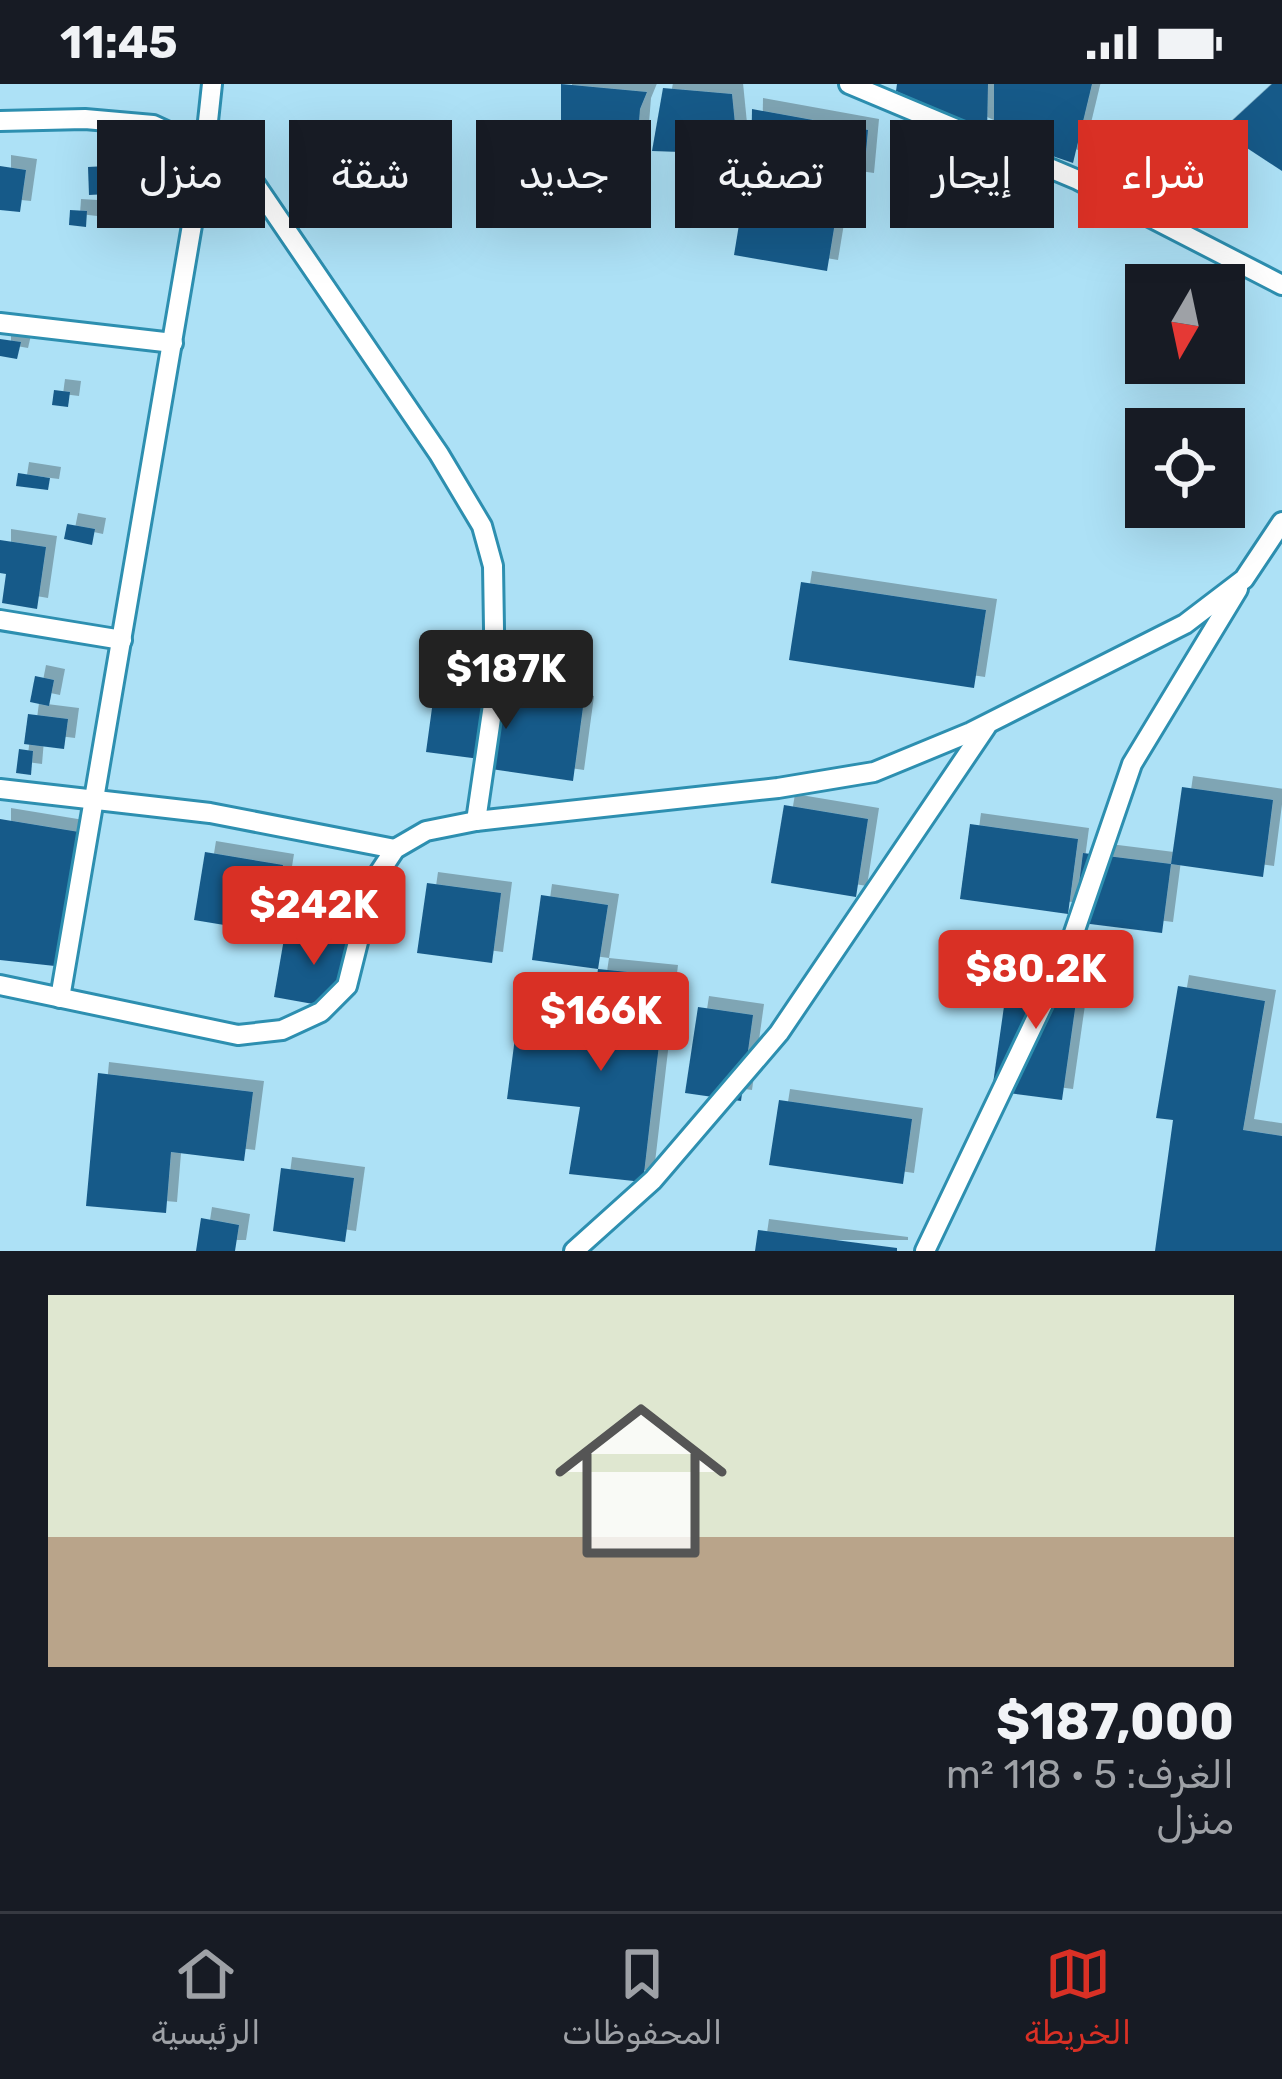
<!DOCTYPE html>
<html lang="ar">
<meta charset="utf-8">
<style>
:root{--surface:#171b24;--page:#20242c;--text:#f1f3f6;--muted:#9ea1a6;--line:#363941;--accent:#d93025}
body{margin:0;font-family:Rubik,"Noto Naskh Arabic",sans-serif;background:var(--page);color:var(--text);direction:rtl;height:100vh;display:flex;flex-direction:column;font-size:45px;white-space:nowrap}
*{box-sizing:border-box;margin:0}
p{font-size:39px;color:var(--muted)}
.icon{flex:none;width:66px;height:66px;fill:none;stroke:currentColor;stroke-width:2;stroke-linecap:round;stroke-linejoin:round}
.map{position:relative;height:1167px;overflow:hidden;direction:ltr}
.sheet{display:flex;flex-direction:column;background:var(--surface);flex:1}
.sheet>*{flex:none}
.guide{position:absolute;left:36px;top:36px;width:1212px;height:108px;direction:rtl;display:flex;gap:24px}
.needle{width:78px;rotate:189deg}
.buttons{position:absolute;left:1125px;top:180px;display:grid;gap:24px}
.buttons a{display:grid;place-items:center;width:120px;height:120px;border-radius:0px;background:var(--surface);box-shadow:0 12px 48px #0002;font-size:60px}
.price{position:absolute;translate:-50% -102px;padding:0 27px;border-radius:12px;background:var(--accent);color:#fff;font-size:39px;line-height:78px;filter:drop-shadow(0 3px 6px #0008)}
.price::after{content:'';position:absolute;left:50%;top:72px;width:36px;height:27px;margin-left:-18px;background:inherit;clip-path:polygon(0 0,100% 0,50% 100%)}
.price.current{background:#222;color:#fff}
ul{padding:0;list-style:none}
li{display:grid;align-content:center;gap:24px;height:636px;padding:0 48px}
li+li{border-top:3px solid var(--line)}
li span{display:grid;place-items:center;height:372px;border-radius:0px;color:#555}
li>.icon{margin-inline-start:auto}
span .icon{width:216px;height:216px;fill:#fffc;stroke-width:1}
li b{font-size:51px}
.tag{padding:0 42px;border-radius:0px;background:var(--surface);box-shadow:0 12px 48px #0002;font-size:42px;line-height:108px}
.tag.current{background:var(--accent);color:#fff}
.status{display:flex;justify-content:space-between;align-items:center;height:84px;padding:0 60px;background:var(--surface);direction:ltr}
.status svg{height:33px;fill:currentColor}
.tabs{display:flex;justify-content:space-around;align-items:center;height:168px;border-top:3px solid var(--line);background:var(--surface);font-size:33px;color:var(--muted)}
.tabs a{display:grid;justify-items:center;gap:6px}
.tabs .current{color:var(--accent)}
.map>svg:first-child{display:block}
.building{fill:#175a89;filter:url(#shadow)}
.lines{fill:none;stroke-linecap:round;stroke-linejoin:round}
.street-casing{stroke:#2d8fb0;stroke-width:24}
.street{stroke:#fff;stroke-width:18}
</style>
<div class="status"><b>11:45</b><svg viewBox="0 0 49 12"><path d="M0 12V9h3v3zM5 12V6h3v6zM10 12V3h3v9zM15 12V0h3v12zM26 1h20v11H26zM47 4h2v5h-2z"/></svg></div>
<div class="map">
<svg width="1282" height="1167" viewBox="0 0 1282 1167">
<defs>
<filter id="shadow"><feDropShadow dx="11" dy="-11" stdDeviation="0" flood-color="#0004"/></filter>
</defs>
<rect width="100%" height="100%" fill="#ade1f6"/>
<!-- building -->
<g class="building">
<path d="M561,0L647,8L640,25L636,75L561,58Z"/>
<path d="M897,0H988L987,49L896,7Z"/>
<path d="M994,0H1092L1073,79L994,52Z"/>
<path d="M1272,0H1282V87L1221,47Z"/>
<path d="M663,4L732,10L738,70L652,67Z"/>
<path d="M752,25L868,46L863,100L751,84Z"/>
<path d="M0,82L26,86L20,128L0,126Z"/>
<path d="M106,82L108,110L89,111L88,83Z"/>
<path d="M746,98L839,114L827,187L734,171Z"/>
<path d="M70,126L87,127L86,143L69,141Z"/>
<path d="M0,255L21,258L17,275L0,272Z"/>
<path d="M54,306L70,308L68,323L52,321Z"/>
<path d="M18,389L50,394L48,406L16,402Z"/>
<path d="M67,440L95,445L92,461L64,455Z"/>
<path d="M0,456L46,463L37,525L2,519L6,490L0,489Z"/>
<path d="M801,498L986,526L974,604L789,576Z"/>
<path d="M35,592L54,596L49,622L30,618Z"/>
<path d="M435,602L583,623L573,697L491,685L480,675L426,668Z"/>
<path d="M28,630L68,635L64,665L24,660Z"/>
<path d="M19,665L33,667L31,691L16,689Z"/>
<path d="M1182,703L1273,716L1263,793L1171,780L1162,849L1074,838L1083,769L1171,780Z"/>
<path d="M784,721L868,735L856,813L771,799Z"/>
<path d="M0,735L85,749L64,883L0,876Z"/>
<path d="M970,740L1078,755L1068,830L960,815Z"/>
<path d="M205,768L283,781L272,849L194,836Z"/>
<path d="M427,799L501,809L492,879L417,869Z"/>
<path d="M541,811L608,821L598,885L532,876Z"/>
<path d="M286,843L353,854L341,925L274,913Z"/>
<path d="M1010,880L1080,890L1062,1016L992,1007Z"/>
<path d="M598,885L667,892L643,1098L569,1090L580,1023L507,1015L516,946L588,953Z"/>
<path d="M1178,902L1265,917L1243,1046L1282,1052V1167H1155L1173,1036L1156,1034Z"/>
<path d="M698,923L753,931L741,1017L685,1009Z"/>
<path d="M98,989L253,1008L244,1077L171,1068L166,1129L86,1122Z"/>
<path d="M779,1016L912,1035L903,1100L769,1081Z"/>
<path d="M281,1084L354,1094L345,1158L273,1147Z"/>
<path d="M201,1134L239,1141L235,1167H196Z"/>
<path d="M758,1146L897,1164V1167H755Z"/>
</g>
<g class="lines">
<!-- street casing -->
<g class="street-casing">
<g id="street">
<path d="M849,0L1078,96L1282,201"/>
<path d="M0,37L85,35L153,41L205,65L255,100L439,370L482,442L493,482L495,607L476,737"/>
<path d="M0,239L173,259"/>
<path d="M0,536L122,556"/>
<path d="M0,705L210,729L395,765"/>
<path d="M0,901L238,951L282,946L321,928L347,902L373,798L395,765L426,747L476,737L778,704L874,688L971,648L1185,540L1244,495L1282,438"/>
<path d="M60,914L205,65L212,0"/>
<path d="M574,1167L653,1096L779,949L986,643"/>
<path d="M925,1167L1066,872L1132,680L1238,505"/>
</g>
</g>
<!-- street -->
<use href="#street" class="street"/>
</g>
</svg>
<div class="buttons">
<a><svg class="needle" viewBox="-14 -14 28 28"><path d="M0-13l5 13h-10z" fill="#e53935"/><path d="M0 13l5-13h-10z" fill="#9ea1a6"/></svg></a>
<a><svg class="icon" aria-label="locate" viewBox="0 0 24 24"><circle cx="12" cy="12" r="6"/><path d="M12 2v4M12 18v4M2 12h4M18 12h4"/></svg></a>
</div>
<b class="price current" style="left:506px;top:648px">$187K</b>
<b class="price" style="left:314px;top:884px">$242K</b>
<b class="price" style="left:1036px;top:948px">$80.2K</b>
<b class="price" style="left:601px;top:990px">$166K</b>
<div class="guide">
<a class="tag current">شراء</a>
<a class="tag">إيجار</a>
<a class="tag">تصفية</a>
<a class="tag">جديد</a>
<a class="tag">شقة</a>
<a class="tag">منزل</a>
</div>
</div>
<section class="sheet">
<ul>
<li><span style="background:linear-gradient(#dfe7d0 65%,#b9a48a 0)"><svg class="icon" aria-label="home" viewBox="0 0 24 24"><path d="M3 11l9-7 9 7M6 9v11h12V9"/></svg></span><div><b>$187,000</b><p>الغرف: 5 · 118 m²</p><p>منزل</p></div></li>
</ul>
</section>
<nav class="tabs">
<a class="current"><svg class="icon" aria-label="map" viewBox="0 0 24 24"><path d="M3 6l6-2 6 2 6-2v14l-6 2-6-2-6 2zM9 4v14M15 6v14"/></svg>الخريطة</a>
<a><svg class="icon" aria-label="saved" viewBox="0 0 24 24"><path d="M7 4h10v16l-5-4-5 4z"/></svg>المحفوظات</a>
<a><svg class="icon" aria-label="home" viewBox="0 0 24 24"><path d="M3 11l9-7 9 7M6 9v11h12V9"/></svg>الرئيسية</a>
</nav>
